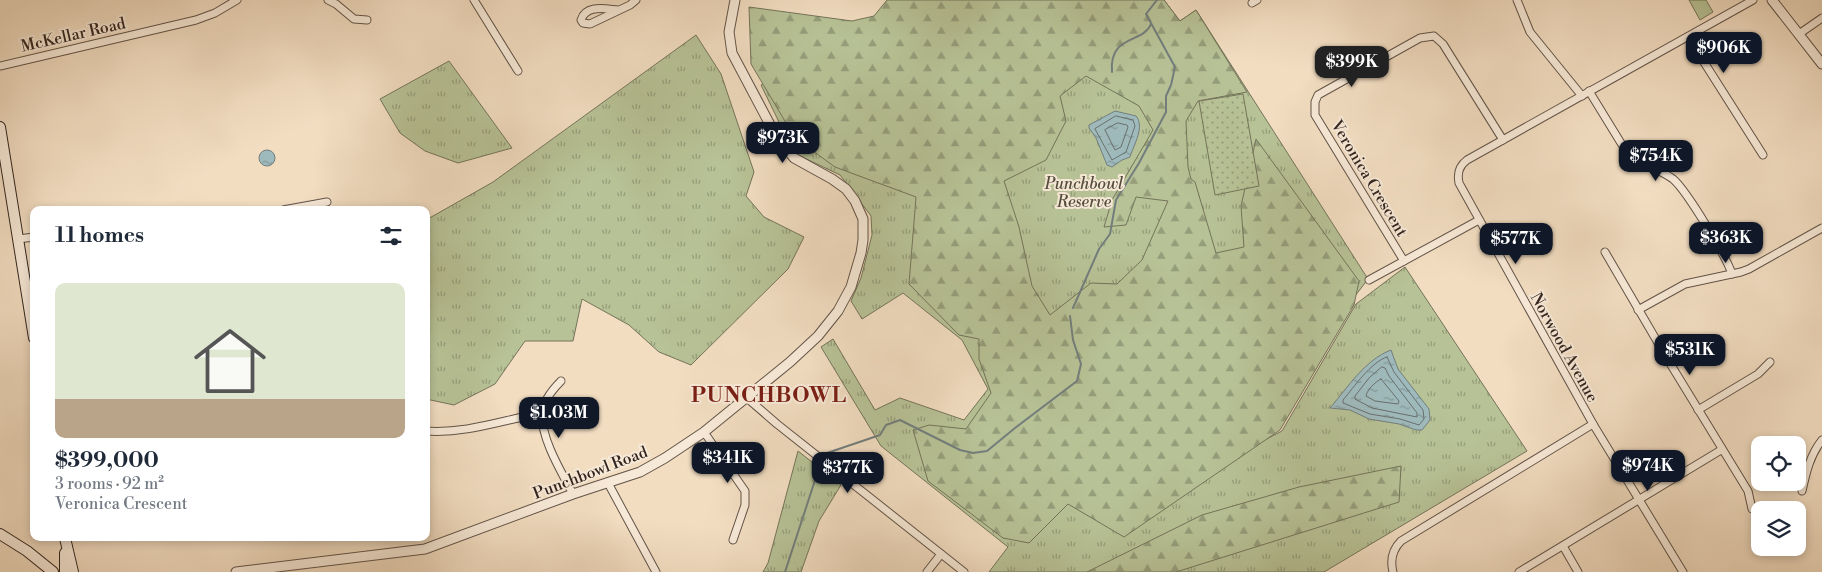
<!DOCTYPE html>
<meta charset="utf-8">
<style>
:root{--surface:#fff;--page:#f2f2f3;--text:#1f2937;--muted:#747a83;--line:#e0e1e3;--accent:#111827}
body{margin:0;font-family:"Libre Bodoni",serif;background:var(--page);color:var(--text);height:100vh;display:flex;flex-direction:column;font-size:19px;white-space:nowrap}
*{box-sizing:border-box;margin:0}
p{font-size:16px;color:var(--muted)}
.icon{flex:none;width:28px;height:28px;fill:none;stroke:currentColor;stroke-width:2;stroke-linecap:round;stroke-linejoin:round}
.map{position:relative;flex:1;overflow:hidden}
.details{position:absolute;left:30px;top:206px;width:400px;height:335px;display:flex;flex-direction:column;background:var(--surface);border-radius:10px;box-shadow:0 2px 8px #0003}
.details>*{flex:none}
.tools{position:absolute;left:1751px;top:436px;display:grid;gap:10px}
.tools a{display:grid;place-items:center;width:55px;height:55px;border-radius:10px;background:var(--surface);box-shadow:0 2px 8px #0003;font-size:25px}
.price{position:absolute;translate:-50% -42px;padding:0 11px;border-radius:10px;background:var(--accent);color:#fff;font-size:16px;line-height:32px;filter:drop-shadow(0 1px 2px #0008)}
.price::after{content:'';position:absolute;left:50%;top:30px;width:15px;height:11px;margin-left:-8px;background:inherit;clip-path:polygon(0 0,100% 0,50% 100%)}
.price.on{background:#222;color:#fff}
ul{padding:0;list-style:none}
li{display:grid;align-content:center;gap:10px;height:265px;padding:0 25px}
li+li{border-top:1px solid var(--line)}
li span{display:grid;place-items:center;height:155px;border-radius:10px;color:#555}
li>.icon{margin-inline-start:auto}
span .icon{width:90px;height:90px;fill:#fffc;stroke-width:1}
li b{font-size:21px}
h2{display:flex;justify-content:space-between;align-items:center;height:60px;padding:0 25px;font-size:21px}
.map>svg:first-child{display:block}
.grass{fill:url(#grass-tufts);stroke:#74745a}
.forest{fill:url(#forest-firs);stroke:#74745a;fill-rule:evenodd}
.garden{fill:url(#garden-dots);stroke:#74745a}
.pitch{fill:#b7c296;stroke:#74745a}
.water{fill:url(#water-ripples);stroke:#737e7d}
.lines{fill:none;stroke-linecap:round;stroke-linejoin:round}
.shore{stroke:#68706e;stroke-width:1}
.stream{stroke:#737e7d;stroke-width:2}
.minor-casing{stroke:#625348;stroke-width:9}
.tertiary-casing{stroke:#625348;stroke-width:11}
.secondary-casing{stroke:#32251f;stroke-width:12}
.minor{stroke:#f7e9d7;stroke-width:7}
.tertiary{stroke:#f7e9d7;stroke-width:9}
.secondary{stroke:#f7e9d7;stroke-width:10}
.labels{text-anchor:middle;stroke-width:4;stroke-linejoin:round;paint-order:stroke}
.street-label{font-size:16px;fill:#32251f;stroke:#f7e9d7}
.park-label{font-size:16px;font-style:italic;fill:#534c3d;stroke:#f7e9d7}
.district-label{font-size:21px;font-weight:bold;letter-spacing:1px;fill:#7a1f14;stroke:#f7e9d7}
</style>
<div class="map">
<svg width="1822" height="572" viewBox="0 0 1822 572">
<defs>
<pattern id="grass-tufts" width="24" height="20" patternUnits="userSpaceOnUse" patternTransform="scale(1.25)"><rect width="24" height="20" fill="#b7c296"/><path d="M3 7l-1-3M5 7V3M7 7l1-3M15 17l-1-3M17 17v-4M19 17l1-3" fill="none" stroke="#959d7a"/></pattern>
<pattern id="forest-firs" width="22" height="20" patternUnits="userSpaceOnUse" patternTransform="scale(1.25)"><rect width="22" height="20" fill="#b7c296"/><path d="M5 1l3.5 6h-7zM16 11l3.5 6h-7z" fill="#959d7a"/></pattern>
<pattern id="garden-dots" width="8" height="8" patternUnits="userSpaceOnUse" patternTransform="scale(1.25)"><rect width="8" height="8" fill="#b7c296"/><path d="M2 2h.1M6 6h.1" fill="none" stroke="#959d7a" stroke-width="1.8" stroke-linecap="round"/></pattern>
<pattern id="water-ripples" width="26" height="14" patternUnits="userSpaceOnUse" patternTransform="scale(1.25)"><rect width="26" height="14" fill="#9fbabc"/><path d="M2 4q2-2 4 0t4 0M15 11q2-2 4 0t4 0" fill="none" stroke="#829798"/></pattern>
</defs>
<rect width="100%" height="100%" fill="#f2ddc1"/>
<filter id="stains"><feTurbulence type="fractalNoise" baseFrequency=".004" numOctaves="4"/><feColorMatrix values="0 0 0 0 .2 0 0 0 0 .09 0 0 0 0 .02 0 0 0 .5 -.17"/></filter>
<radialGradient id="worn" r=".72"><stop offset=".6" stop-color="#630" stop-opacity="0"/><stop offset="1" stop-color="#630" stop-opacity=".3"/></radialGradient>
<!-- grass -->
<g class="grass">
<path d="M890,0H1164L1180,21L1196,10L1368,279L1269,409L1118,516L1282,431L1356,304L1405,267L1527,451L1324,572H989L1008,547L881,446L821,347L833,339L875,410L900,398L964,420L988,389L962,340L903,293L862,319L851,301L861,278L872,235L871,216L840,175L794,153L761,85L845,27L865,26Z"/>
<path d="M696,35L721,74L754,172L746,196L764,217L804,237L788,269L691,365L659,352L629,325L582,299L573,341H525L495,384L454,405L426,399V220L493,182Z"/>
<path d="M449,61L512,148L458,163L425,151L400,133L380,99Z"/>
<path d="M798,451L841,485L819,521L801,572H763L768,563Z"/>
</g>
<!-- forest -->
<g class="forest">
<path d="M887,0H1164L1180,21L1196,10L1247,92L1198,101L1186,121L1188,167L1191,179L1195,182L1216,253L1244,247L1241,206L1256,139L1359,281L1354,305L1280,430L1124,537L1068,504L1029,543L1003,538L928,481L913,430L929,425L966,429L991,393L979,359V339L959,335L909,284L916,197L835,167L795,138L751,64L749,7L852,21L874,16ZM1086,76L1139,106L1153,130L1112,200L1104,227L1126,225L1136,197L1168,201L1142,260L1117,284L1091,283L1050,315L1032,286L1019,227L1004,181L1046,160L1066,121L1060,96Z"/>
<path d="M1401,466L1399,502L1176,572H1087L1202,515L1299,487Z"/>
</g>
<!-- garden -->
<path class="garden" d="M1243,94L1259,186L1215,195L1199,101Z"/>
<!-- pitch -->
<path class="pitch" d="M1689,0H1706L1713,12L1700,20Z"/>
<!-- water -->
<g class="water">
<path d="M1115,111L1136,116C1145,127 1134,144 1130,157L1122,160L1112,167L1107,165L1096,138L1089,128V125Z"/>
<circle cx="267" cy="158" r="8"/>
<path d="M1391,350L1398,369L1429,409L1430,420L1422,430H1416L1399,424L1369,419L1350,410L1330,408C1348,387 1365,360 1391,350Z"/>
</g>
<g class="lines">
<!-- shore -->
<g class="shore">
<path d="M1116,116L1133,120L1135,126L1126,152L1112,160L1095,129Z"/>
<path d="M1118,123L1127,125L1128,127L1121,147L1115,150L1105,130Z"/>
<path d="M1387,357L1394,372L1423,410L1424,419L1419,425L1400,419L1370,414L1343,403V400C1354,387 1371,362 1387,357Z"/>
<path d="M1382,367L1385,368L1389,376L1417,413V417L1372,408L1355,399V396L1369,378Z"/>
<path d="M1381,379L1399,401L1398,404L1375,401L1366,396C1367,390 1375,382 1381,379Z"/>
</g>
<!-- stream -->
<g class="stream">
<path d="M1112,72C1109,34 1143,44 1151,24"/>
<path d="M1073,308L1099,249L1110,234L1116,200L1139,163L1166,112V96L1171,85L1175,67L1146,14L1157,0"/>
<path d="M827,453L880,435L886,425L900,420L960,450L973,453L987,451L1015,428L1077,381L1081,364L1073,340L1070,316"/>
<path d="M785,572L819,468"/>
</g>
<!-- minor casing -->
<g class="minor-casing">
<g id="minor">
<path d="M328,0L336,4L354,19L367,20"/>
<path d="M474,0L518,71"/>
<path d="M1517,0L1530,32L1582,96"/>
<path d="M1252,3L1257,0"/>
<path d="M618,10C606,9 586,4 581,20L583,23L590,24L630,5L636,0"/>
<path d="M1799,34L1822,18"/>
<path d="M1688,37L1763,155"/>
<path d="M0,66L196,20L215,13L237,0"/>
<path d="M1589,91L1624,148C1641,167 1655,166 1673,179C1687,191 1726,256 1732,274"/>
<path d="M283,210L327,202"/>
<path d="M18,239L34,237"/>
<path d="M1605,252L1668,360L1748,491L1752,509"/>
<path d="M1404,261L1315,115V102L1318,95L1420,38L1434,36L1443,44L1503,140"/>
<path d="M1369,280L1479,220"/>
<path d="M1638,310L1685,284L1741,272L1749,269L1822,228"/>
<path d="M561,381C553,389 543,402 542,414C541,439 562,473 573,494"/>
<path d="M747,398L777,424L964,572"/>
<path d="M1698,410L1758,374L1770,362"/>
<path d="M1593,424L1683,572"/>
<path d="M426,431C466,434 503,420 542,413"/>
<path d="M704,432L745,491V505L733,540"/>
<path d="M608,483L656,572"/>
<path d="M1802,491C1806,473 1810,455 1822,440"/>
<path d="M1563,546L1578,572"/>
<path d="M927,572L941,554"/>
<path d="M1393,572C1390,560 1392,550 1401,541L1593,424L1459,183C1457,173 1459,166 1467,160L1753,0"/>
<path d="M1519,572L1721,450"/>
</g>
</g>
<!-- tertiary casing -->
<g class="tertiary-casing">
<g id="tertiary">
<path d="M1772,0L1822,64"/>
<path d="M236,572L425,549L573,494L640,472L665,458L704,432L790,362L818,336L838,311L851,287L861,253L863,240V219L855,201L846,189L832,179L794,158L776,136L732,53L729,32L735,0"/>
</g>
</g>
<!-- secondary casing -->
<g class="secondary-casing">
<g id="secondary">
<path d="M0,127L34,338"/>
<path d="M0,534L27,551L53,572"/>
<path d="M65,538L73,572"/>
<path d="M65,572V553"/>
</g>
</g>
<!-- minor -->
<use href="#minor" class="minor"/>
<!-- tertiary -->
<use href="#tertiary" class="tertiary"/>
<!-- secondary -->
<use href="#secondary" class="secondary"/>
</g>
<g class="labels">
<!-- street labels -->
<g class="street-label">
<text transform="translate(73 34) rotate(-13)" y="6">McKellar Road</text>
<text transform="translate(1370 178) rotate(59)" y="6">Veronica Crescent</text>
<text transform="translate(1565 347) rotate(61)" y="6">Norwood Avenue</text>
<text transform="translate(590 472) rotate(-21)" y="6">Punchbowl Road</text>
</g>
<!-- park labels -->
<g class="park-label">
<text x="1084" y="189">Punchbowl<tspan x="1084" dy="18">Reserve</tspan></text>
</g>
<!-- district labels -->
<g class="district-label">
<text x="769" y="402">PUNCHBOWL</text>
</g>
</g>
<rect width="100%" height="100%" filter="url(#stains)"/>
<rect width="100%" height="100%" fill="url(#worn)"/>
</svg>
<div class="tools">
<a><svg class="icon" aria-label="locate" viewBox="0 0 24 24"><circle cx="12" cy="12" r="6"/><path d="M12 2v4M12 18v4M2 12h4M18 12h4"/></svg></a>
<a><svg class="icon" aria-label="layers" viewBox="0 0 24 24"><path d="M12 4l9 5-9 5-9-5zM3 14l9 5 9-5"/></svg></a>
</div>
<b class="price" style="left:1724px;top:74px">$906K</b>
<b class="price on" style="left:1352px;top:88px">$399K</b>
<b class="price" style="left:783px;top:164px">$973K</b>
<b class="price" style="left:1656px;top:182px">$754K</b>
<b class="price" style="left:1726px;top:264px">$363K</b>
<b class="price" style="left:1516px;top:265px">$577K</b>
<b class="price" style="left:1690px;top:376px">$531K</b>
<b class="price" style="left:559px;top:439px">$1.03M</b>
<b class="price" style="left:728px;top:484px">$341K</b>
<b class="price" style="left:1648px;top:492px">$974K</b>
<b class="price" style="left:848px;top:494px">$377K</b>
<section class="details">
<h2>11 homes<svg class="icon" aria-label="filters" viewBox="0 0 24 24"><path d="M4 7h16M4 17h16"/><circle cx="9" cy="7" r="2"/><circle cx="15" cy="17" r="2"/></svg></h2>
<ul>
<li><span style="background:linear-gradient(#dfe7d0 75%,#b9a48a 0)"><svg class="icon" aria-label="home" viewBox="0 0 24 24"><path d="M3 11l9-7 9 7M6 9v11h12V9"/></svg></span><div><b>$399,000</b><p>3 rooms · 92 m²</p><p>Veronica Crescent</p></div></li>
</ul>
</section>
</div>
